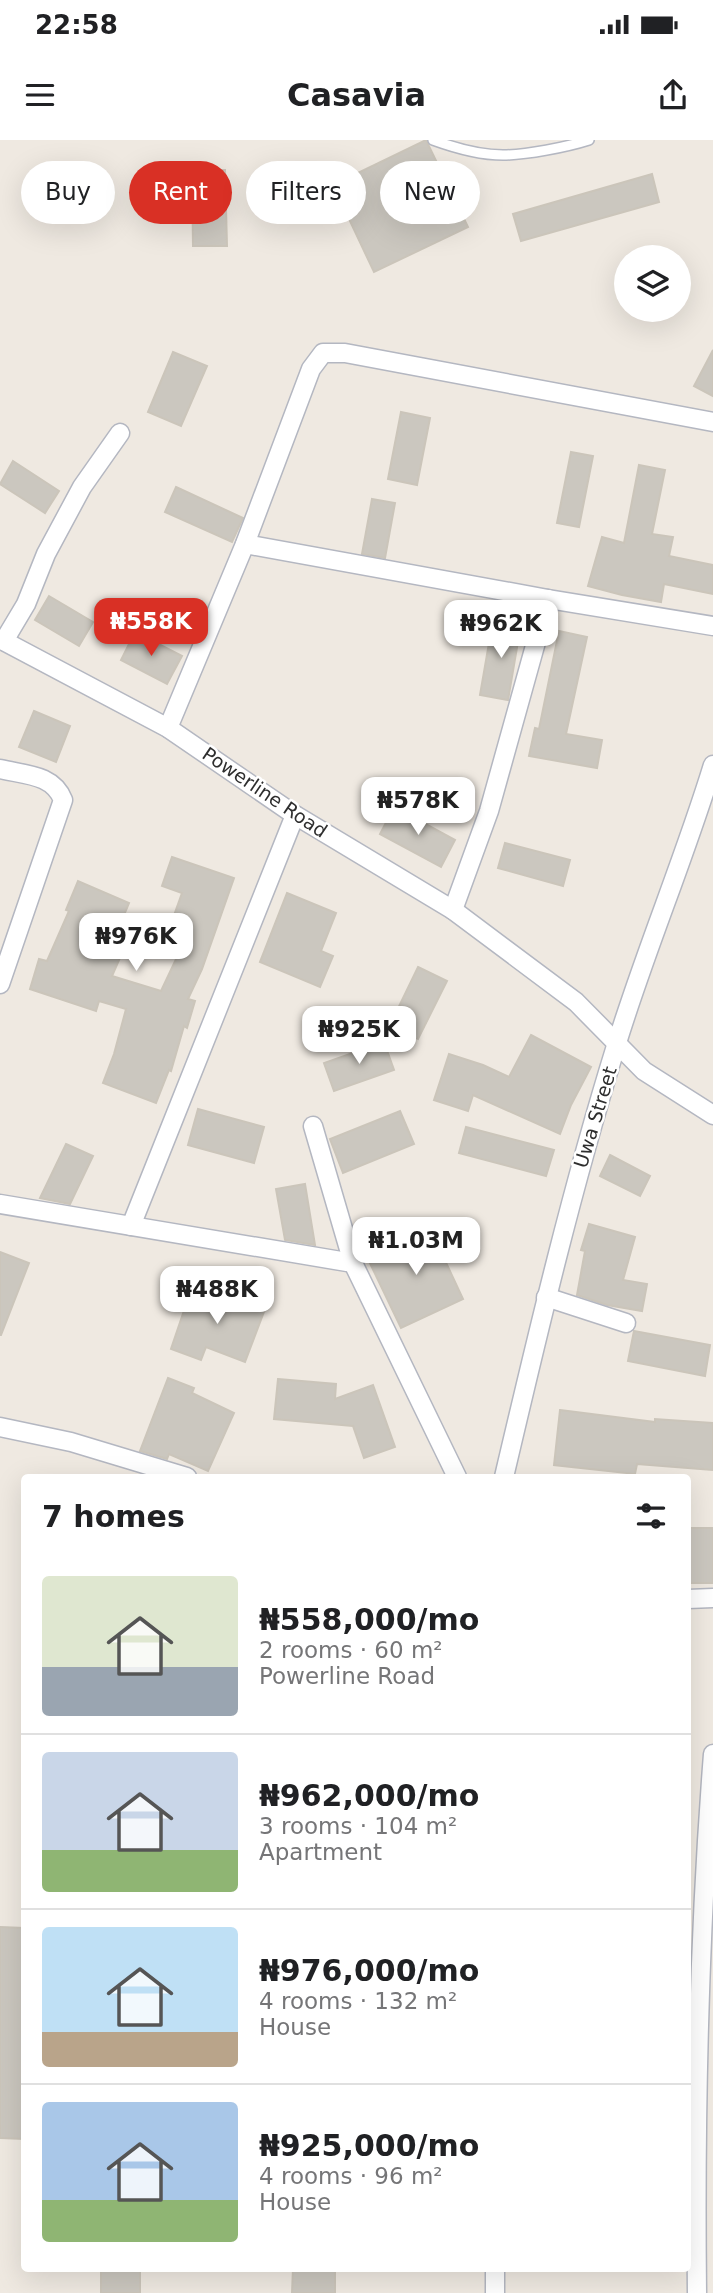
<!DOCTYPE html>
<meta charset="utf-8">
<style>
:root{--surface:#fff;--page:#f6f6f6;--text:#202124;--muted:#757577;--line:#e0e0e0;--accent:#d93025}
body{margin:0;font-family:"DejaVu Sans",sans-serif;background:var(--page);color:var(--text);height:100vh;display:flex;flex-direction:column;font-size:26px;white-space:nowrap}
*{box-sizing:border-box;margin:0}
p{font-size:23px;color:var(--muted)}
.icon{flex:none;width:38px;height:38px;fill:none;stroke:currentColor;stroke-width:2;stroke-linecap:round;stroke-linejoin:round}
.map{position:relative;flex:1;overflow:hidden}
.drawer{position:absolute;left:21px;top:1334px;width:670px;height:798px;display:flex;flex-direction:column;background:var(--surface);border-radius:7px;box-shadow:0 7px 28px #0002}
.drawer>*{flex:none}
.banner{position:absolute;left:21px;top:21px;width:672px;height:63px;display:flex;gap:14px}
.controls{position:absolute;left:614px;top:105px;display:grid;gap:14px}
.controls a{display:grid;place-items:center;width:77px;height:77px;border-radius:50%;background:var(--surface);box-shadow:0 7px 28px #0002;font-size:35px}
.price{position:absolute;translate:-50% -60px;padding:0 16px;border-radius:14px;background:#fff;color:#222;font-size:23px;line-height:46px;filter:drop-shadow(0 2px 4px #0008)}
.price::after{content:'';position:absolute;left:50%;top:42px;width:21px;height:16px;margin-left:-10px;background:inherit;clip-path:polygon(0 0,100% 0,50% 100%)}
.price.selected{background:var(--accent);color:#fff}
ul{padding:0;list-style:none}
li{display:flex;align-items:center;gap:21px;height:175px;padding:0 21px}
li+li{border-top:2px solid var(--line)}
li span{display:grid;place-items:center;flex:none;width:196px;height:140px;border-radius:7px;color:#555}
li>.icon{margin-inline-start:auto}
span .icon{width:84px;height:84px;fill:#fffc;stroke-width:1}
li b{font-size:30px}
h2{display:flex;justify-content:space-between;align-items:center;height:84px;padding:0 21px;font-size:30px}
.pill{padding:0 24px;border-radius:32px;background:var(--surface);box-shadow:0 7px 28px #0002;font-size:24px;line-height:63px}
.pill.selected{background:var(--accent);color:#fff}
.status{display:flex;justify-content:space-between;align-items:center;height:49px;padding:0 35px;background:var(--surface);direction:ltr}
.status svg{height:19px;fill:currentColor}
header{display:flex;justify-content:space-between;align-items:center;height:91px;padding:0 21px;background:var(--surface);font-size:32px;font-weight:800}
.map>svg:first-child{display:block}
.building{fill:#cbc7bf;stroke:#cbc5ba;stroke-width:2}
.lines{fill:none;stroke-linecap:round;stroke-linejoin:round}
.service-casing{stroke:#b4b7c1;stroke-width:12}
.minor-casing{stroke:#b4b7c1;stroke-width:21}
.service{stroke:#fff;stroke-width:9}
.minor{stroke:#fff;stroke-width:18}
.labels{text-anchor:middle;stroke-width:5;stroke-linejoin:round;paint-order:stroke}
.street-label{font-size:19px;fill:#2e2e2e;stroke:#fff}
</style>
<div class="status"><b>22:58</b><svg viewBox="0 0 49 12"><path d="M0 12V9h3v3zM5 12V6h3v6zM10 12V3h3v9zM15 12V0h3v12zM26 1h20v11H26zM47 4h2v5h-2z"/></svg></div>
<header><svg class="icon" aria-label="menu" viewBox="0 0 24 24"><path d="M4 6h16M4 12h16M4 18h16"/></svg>Casavia<svg class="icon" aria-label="share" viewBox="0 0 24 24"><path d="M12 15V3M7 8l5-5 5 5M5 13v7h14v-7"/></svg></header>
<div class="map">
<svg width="713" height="2153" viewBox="0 0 713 2153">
<rect width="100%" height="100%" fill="#efe9e1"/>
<!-- building -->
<g class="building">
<path d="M426,0L468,87L374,132L333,45Z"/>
<path d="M192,30H225L227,106H193Z"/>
<path d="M652,34L659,62L521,101L513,74Z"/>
<path d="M713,210V256L694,246Z"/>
<path d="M173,212L207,226L181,286L148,272Z"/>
<path d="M401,272L430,278L417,345L388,339Z"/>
<path d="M571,312L593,316L579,387L557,383Z"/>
<path d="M13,321L59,351L45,373L0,344Z"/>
<path d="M639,325L665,330L652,394L673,397L669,416L713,425V454L664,444L661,462L622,455L588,446L602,397L624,403Z"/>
<path d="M176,347L243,378L232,402L165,372Z"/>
<path d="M372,359L395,363L385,418L362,414Z"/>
<path d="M49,456L93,482L79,506L35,480Z"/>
<path d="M493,480L521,484L508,560L480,555Z"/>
<path d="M559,491L587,497L566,594L602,600L597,628L529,616L535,588L539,589Z"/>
<path d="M135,492L182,516L167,544L121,520Z"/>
<path d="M34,571L70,586L56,622L19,607Z"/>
<path d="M394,667L455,700L441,727L380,694Z"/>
<path d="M505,703L570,720L563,746L498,728Z"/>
<path d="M172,717L234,738L202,829L188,859L195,861L187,888L184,886L171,931L169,930L156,963L103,943L114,914L126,869L99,861L96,871L30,849L39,819L47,821L69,771L66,770L78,741L129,763L114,799L126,804L112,836L161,851L186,798L168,792L182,753L162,746Z"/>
<path d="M287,753L336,773L321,811L333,816L320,847L260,822Z"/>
<path d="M418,827L447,841L418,899L390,885Z"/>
<path d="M531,895L591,927L571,965L560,994L473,955L468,971L434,960L449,914L483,925L509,937Z"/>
<path d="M384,902L394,930L334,951L324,923Z"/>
<path d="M198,969L264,987L254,1023L188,1005Z"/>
<path d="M400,971L414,1004L343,1033L330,999Z"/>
<path d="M466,987L554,1010L546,1036L459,1013Z"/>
<path d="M66,1004L93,1016L70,1064L40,1058Z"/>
<path d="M610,1015L650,1036L640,1056L600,1036Z"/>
<path d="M305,1044L315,1105L285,1100L276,1049Z"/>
<path d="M589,1084L635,1097L623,1140L647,1144L642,1171L607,1165L577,1155L585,1111L581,1110Z"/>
<path d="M433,1086L445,1112L442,1114L463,1159L401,1188L367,1117Z"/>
<path d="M0,1112L29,1123L1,1195H0Z"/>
<path d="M192,1147L237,1163L238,1159L265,1169L245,1222L206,1207L201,1220L171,1209Z"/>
<path d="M634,1191L710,1205L705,1236L628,1221Z"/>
<path d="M168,1238L194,1248L192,1253L234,1273L208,1331L169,1314L167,1319L140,1311Z"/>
<path d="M278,1239L336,1244L335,1259L373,1245L395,1307L364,1318L353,1286L274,1279Z"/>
<path d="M560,1270L655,1282V1279L713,1283V1330L637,1324L635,1334L554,1325Z"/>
<path d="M689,1388H713V1443H688Z"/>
<path d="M0,1787L24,1788V1999L0,1998Z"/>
<rect x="101" y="2128" width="39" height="25"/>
<path d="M293,2128H335V2153H292Z"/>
</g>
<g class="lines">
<!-- service casing -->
<g class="service-casing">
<path id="service" d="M433,0C455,8 479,15 503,15C526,15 567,7 589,0"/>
</g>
<!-- minor casing -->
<g class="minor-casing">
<g id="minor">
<path d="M245,404L548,459L713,486"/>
<path d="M0,499L168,588L295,675L453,770L576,862L644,931L713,975"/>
<path d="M4,501L26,464L46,414L82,347L120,293"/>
<path d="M168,588L245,404L311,229L323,213H345L713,282"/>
<path d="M0,629C25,635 53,634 63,660L0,844"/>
<path d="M453,770L489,671L548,459"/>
<path d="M313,986L353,1123L457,1337"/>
<path d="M0,1064L353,1123"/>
<path d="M131,1086L295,675"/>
<path d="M546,1157L626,1183"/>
<path d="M0,1287L71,1302L187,1337"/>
<path d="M504,1337C538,1192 572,1048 616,906C645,811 684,720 713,625"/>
<path d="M688,1459L713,1458"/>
<path d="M495,2128V2153"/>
<path d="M697,2153C695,1973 699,1793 713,1614"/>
</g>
</g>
<!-- service -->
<use href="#service" class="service"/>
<!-- minor -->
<use href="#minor" class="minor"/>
</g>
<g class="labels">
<!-- street labels -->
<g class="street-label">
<text transform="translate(265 652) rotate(34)" y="7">Powerline Road</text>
<text transform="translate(595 977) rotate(-73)" y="7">Uwa Street</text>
</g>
</g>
</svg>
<div class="controls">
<a><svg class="icon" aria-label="layers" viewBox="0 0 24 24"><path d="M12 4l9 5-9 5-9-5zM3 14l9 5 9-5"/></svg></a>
</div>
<b class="price selected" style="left:151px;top:518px">₦558K</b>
<b class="price" style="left:501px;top:520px">₦962K</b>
<b class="price" style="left:418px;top:697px">₦578K</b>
<b class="price" style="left:136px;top:833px">₦976K</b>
<b class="price" style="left:359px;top:926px">₦925K</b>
<b class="price" style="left:416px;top:1137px">₦1.03M</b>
<b class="price" style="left:217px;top:1186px">₦488K</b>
<div class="banner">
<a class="pill">Buy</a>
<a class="pill selected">Rent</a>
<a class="pill">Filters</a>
<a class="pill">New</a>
</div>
<section class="drawer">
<h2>7 homes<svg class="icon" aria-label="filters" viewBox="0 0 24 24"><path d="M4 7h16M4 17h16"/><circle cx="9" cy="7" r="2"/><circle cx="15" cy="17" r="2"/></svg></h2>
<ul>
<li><span style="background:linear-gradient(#dfe7d0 65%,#9aa5b1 0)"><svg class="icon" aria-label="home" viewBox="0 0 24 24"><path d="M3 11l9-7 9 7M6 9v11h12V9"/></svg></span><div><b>₦558,000/mo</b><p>2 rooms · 60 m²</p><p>Powerline Road</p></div></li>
<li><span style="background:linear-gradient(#c9d6e8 70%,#8fb573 0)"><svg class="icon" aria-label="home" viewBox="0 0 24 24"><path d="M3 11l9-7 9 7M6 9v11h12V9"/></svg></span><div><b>₦962,000/mo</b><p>3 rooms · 104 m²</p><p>Apartment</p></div></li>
<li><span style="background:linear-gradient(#bfe0f5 75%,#b9a48a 0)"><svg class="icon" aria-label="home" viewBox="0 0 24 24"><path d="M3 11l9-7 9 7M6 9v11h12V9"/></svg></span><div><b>₦976,000/mo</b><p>4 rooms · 132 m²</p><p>House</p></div></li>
<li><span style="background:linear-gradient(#a9c7e8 70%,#8fb573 0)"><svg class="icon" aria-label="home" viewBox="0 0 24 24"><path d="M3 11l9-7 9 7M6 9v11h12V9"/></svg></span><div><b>₦925,000/mo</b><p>4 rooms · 96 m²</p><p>House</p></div></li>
</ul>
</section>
</div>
